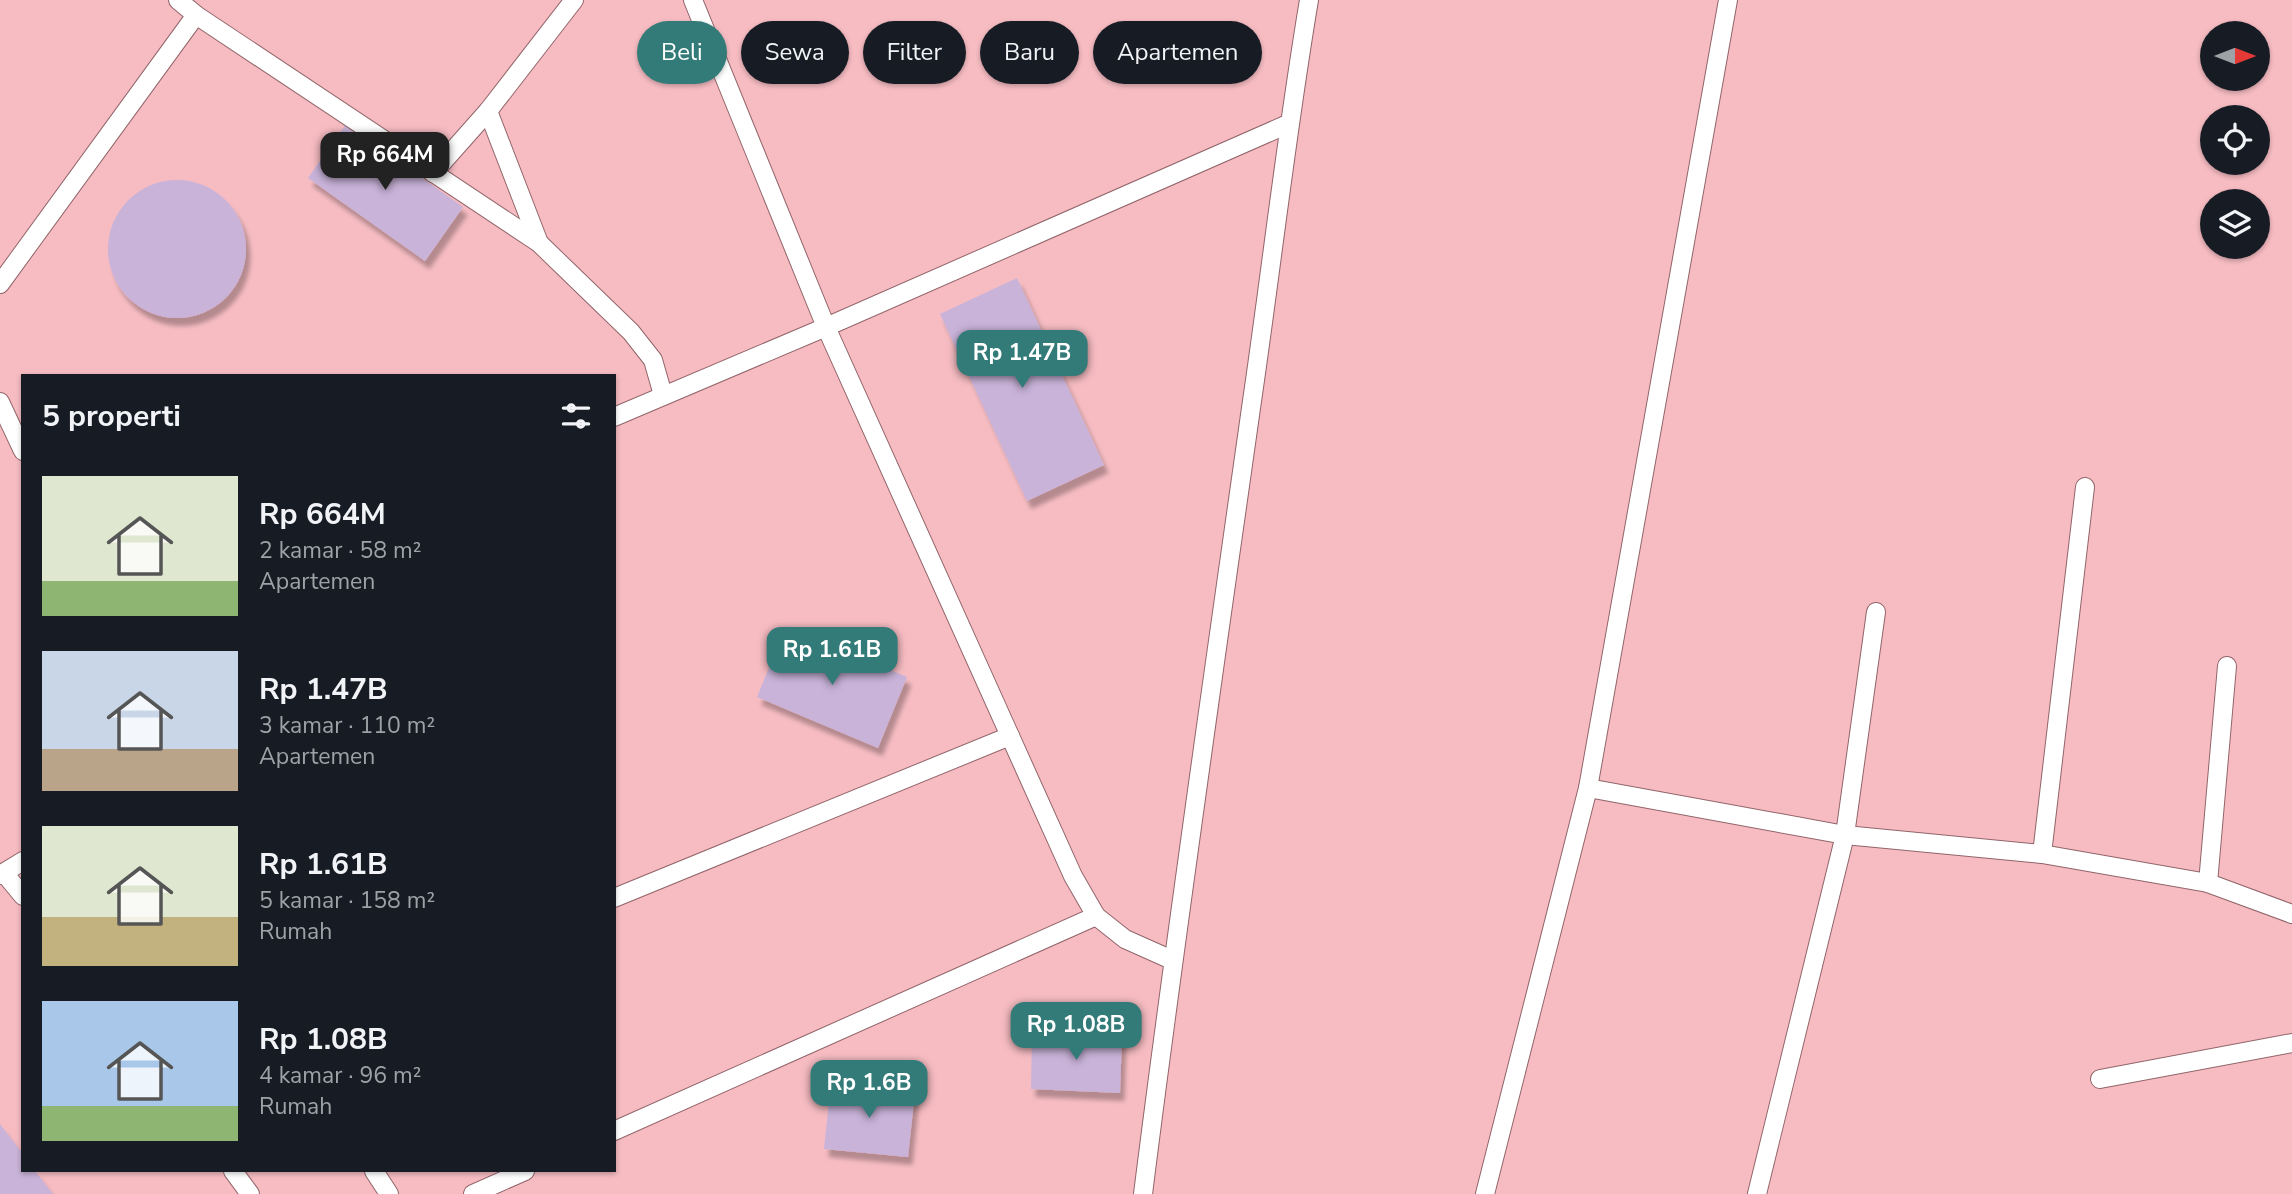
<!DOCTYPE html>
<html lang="id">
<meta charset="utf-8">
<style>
:root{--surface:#171b24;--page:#242831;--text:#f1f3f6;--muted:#9ea1a6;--accent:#337b78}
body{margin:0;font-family:"Nunito Sans",sans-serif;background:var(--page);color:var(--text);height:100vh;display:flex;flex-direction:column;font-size:26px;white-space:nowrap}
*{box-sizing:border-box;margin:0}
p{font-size:23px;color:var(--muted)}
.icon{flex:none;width:38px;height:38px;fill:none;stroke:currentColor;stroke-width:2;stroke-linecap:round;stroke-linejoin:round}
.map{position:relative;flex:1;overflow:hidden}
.details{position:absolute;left:21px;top:374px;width:595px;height:798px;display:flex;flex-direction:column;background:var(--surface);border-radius:0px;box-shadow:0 2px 5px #0004}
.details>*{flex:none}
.top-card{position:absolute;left:637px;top:21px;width:665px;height:63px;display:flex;gap:14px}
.needle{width:46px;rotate:90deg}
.tools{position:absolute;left:2200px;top:21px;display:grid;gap:14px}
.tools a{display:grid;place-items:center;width:70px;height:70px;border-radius:50%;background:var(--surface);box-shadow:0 2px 5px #0004;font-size:35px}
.price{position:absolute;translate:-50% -60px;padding:0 16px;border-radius:14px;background:var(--accent);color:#fff;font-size:23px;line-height:46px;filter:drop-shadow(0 2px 4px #0008)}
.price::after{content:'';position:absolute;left:50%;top:42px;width:21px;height:16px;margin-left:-10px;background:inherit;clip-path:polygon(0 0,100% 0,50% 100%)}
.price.selected{background:#222;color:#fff}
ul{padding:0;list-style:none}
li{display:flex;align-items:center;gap:21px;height:175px;padding:0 21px}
li span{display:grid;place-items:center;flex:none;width:196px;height:140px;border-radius:0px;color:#555}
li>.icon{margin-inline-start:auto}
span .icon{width:84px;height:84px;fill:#fffc;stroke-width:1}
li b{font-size:30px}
h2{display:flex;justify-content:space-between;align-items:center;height:84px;padding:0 21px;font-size:30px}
.pill{padding:0 24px;border-radius:32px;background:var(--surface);box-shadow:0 2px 5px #0004;font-size:24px;line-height:63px}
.pill.selected{background:var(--accent);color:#fff}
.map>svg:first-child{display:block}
.built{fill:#f6bcc2;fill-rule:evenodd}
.building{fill:#c9b3d9;filter:url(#shadow)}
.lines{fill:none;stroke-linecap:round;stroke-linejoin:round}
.service-casing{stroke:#91656a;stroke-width:20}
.service{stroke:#fff;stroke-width:18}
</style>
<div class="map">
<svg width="2292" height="1194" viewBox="0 0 2292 1194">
<defs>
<filter id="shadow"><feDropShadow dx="4.5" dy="8" stdDeviation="2" flood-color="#0004"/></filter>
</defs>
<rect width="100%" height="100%" fill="#fdcad0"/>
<!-- built -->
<path class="built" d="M0,0H2292V1194H0ZM2212,33H2258V79H2212ZM2212,117H2258V163H2212ZM2212,201H2258V247H2212ZM23,376H614V1171H23Z"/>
<!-- building -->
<g class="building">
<path d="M346,124L463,207L425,261L308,178Z"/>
<circle cx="177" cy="249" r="69"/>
<path d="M1017,278L1104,465L1027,501L940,314Z"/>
<path d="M786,626L907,677L878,748L757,697Z"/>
<path d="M1032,1032L1122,1035L1120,1093L1031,1089Z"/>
<path d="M831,1082L915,1091L908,1157L824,1149Z"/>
<path d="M0,1124L23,1154V1171H35L53,1194H0Z"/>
</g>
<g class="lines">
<!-- service casing -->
<g class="service-casing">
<g id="service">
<path d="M178,0L196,15L539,243L631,332L653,360L663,395"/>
<path d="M693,0L826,327L1073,876L1096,916L1125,939L1172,960"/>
<path d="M488,111L539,243"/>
<path d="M433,173L488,111L574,0"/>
<path d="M0,284L196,15"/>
<path d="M0,402L23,451"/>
<path d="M614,417L826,327L1288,124"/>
<path d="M1588,788L1845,835L2042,854L2208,883L2292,914"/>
<path d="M2042,854L2085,487"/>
<path d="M4,873L23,896"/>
<path d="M0,875L23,861"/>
<path d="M2208,883L2227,666"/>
<path d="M614,898L1010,736"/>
<path d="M2100,1079L2292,1043"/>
<path d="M614,1131L1096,916"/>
<path d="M233,1171L250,1194"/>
<path d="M374,1171L389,1194"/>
<path d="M473,1194L525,1171"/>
<path d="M1143,1194C1176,931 1214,670 1251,408C1271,272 1286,136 1309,0"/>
<path d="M1485,1194L1588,788L1728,0"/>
<path d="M1757,1194L1845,835L1876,612"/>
</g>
</g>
<!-- service -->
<use href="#service" class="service"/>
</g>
</svg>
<div class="tools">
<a><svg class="needle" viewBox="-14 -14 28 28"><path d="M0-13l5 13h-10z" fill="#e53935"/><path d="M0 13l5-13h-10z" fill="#9ea1a6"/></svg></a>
<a><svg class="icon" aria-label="locate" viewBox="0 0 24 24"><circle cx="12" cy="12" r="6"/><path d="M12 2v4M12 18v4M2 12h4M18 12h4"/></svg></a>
<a><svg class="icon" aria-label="layers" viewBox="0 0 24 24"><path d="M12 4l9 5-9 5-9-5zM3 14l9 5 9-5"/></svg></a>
</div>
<b class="price selected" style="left:385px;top:192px">Rp 664M</b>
<b class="price" style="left:1022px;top:390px">Rp 1.47B</b>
<b class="price" style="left:832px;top:687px">Rp 1.61B</b>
<b class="price" style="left:1076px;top:1062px">Rp 1.08B</b>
<b class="price" style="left:869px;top:1120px">Rp 1.6B</b>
<div class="top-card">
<a class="pill selected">Beli</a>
<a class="pill">Sewa</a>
<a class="pill">Filter</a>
<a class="pill">Baru</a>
<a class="pill">Apartemen</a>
</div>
<section class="details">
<h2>5 properti<svg class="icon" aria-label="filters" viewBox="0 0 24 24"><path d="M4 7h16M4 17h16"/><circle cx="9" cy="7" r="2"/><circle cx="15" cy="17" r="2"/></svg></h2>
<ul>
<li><span style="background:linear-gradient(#dfe7d0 75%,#8fb573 0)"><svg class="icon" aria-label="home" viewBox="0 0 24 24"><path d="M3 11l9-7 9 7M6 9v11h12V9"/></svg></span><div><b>Rp 664M</b><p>2 kamar · 58 m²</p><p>Apartemen</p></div></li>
<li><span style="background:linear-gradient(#c9d6e8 70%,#b9a48a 0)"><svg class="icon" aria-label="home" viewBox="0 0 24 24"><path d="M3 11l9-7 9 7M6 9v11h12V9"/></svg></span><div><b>Rp 1.47B</b><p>3 kamar · 110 m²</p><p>Apartemen</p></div></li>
<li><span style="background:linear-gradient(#dfe7d0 65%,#c2b280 0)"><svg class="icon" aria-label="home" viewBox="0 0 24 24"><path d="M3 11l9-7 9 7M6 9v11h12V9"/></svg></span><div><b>Rp 1.61B</b><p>5 kamar · 158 m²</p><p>Rumah</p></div></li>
<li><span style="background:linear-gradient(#a9c7e8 75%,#8fb573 0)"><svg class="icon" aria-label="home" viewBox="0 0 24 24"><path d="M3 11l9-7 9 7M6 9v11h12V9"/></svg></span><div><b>Rp 1.08B</b><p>4 kamar · 96 m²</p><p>Rumah</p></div></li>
</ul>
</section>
</div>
